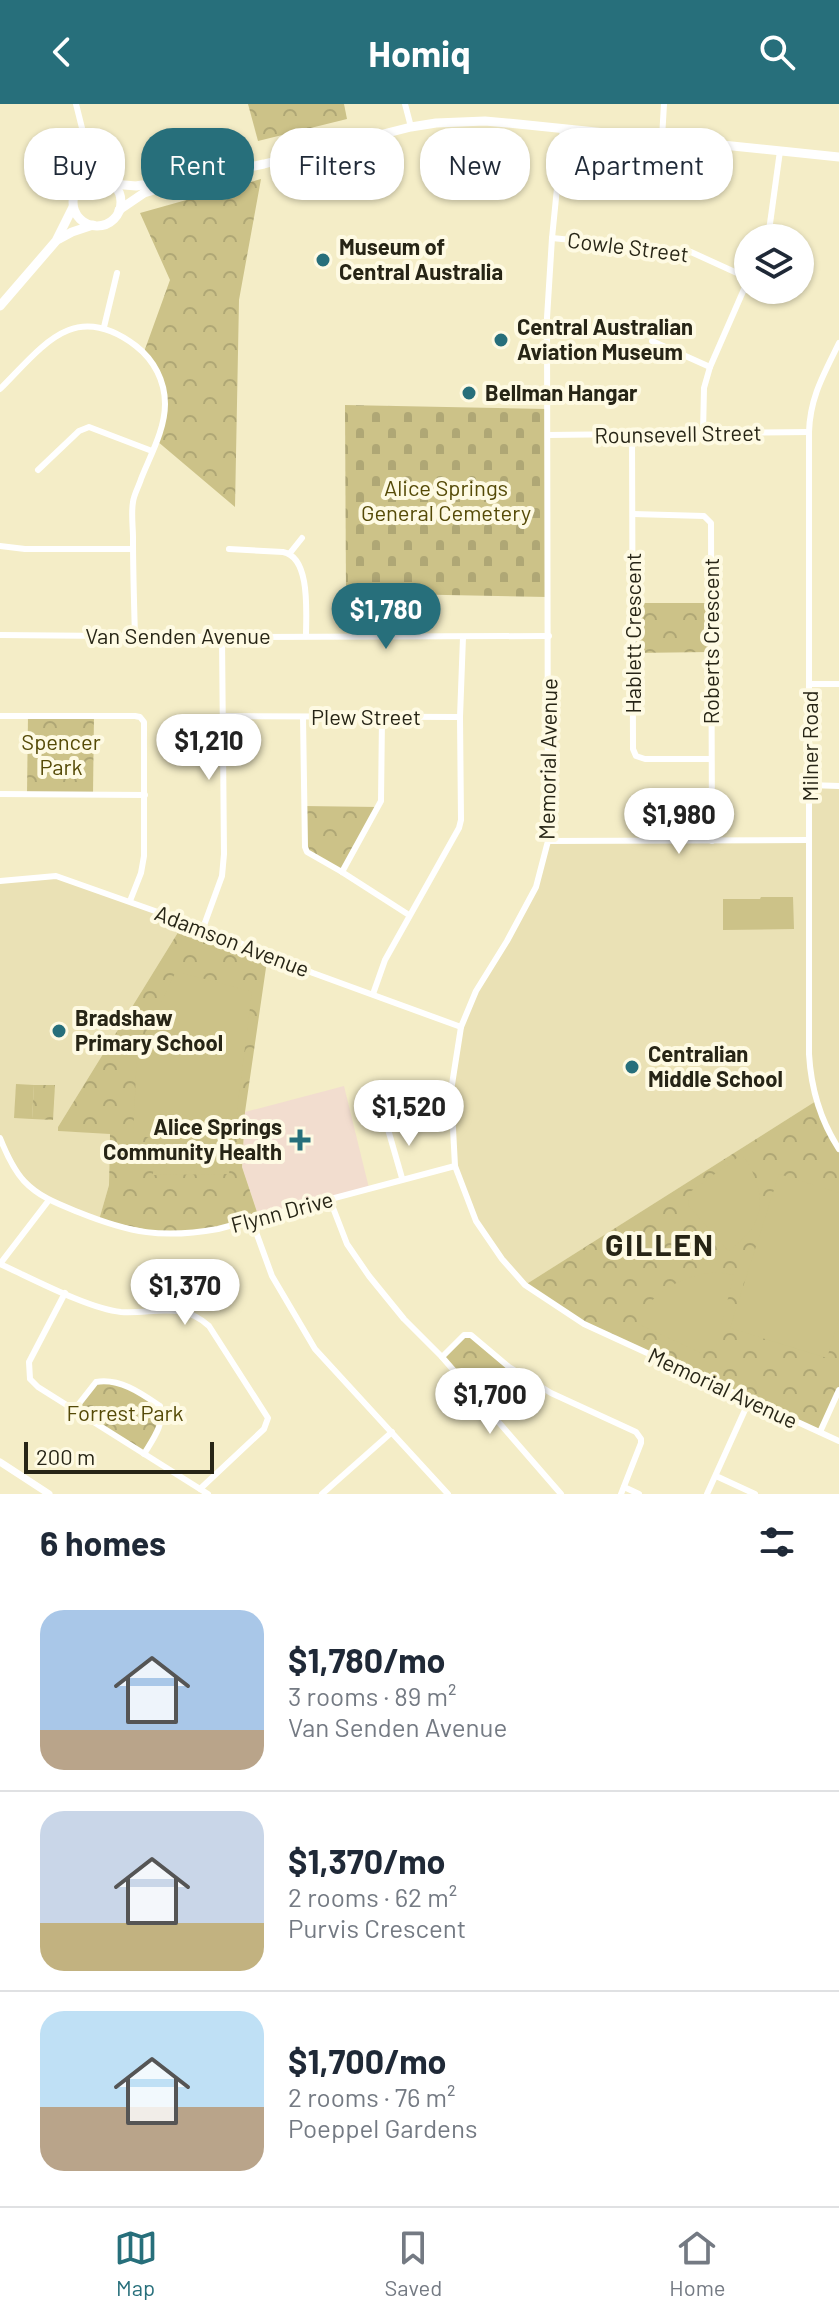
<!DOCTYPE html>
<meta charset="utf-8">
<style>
:root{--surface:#fff;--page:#f2f2f3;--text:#1f2937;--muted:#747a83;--line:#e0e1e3;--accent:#276f7b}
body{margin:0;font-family:Barlow,sans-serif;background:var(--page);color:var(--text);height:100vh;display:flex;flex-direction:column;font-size:30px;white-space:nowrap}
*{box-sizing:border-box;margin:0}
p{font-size:26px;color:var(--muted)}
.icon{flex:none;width:44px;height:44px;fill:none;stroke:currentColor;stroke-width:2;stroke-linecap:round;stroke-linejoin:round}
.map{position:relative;height:1390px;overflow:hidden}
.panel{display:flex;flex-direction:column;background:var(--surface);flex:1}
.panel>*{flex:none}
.banner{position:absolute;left:24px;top:24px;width:792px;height:72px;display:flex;gap:16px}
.fabs{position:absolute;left:734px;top:120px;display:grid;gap:16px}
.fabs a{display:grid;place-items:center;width:80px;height:80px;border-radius:50%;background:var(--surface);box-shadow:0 2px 6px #0004;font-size:40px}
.scale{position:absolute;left:24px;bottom:20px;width:190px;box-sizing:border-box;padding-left:8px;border:4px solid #272516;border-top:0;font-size:22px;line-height:28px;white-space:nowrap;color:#272516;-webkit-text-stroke:6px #fefae3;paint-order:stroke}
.price{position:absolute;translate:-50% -68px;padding:0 18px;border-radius:28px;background:#fff;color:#222;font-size:26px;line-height:52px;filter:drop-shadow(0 2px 4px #0008)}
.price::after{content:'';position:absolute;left:50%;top:48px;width:24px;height:18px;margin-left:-12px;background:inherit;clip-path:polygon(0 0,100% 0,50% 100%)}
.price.current{background:var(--accent);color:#fff}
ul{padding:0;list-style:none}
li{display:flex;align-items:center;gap:24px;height:200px;padding:0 40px}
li+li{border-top:2px solid var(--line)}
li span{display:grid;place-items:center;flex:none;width:224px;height:160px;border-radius:24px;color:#555}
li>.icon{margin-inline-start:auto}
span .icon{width:96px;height:96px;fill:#fffc;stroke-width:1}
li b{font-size:34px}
h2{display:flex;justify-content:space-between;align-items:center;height:96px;padding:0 40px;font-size:34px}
.tag{padding:0 28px;border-radius:32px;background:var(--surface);box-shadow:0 2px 6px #0004;font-size:28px;line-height:72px}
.tag.current{background:var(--accent);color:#fff}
header{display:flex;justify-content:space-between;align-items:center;height:104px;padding:0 40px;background:var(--accent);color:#fff;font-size:36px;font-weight:700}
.menu{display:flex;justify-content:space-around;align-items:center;height:112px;border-top:2px solid var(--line);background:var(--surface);font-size:22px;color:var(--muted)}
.menu a{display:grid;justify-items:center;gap:4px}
.menu .current{color:var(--accent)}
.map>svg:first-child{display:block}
.built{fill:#eae1b5}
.medical{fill:#f2ddcf}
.forest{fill:url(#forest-crowns)}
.cemetery{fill:url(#cemetery-stones)}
.garden{fill:#ccc288}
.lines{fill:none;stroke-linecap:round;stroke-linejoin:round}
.minor{stroke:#fff;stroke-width:6}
.tertiary{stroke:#fff;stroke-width:7}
.primary{stroke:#fff;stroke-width:9}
.poi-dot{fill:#276f7b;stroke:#fefae3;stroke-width:3}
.labels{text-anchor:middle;stroke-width:8;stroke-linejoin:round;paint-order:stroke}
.poi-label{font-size:22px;font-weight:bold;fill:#272516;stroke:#fefae3;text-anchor:start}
.street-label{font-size:22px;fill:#272516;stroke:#fefae3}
.park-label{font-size:22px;fill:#554a07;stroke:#fefae3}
.district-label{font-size:30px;font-weight:bold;letter-spacing:2px;fill:#272516;stroke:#fefae3}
</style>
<header><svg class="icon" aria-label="back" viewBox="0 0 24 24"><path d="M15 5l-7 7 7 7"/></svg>Homiq<svg class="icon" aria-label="search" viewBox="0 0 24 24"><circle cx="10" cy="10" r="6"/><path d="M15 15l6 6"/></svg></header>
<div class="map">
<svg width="839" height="1390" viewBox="0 0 839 1390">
<defs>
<pattern id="forest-crowns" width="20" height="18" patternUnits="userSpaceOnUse" patternTransform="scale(2)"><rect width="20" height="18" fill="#ccc288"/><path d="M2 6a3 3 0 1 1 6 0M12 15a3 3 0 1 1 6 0" fill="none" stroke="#afa775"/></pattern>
<pattern id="cemetery-stones" width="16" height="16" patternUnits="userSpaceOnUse" patternTransform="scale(2)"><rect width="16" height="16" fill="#ccc288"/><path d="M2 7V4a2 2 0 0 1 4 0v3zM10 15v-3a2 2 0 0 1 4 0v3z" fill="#afa775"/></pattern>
</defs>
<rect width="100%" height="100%" fill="#f4edc7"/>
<!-- built -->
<g class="built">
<path d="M809,681L839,682V1045L816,997L525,1181L476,1117L455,1062L451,987L461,923L476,887L536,783L548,737L809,736Z"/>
<path d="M56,772L185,817L58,1023L59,1027L110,1029L109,1081L99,1116L49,1096L25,1078L0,1034V777Z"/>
</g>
<!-- medical -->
<path class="medical" d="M344,982L369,1084L259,1114L242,1063L245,1008Z"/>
<!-- forest -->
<g class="forest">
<path d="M248,0H344L347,15L258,37Z"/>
<path d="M261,75L239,196L235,403L157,337L165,301L159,271L144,248L170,176L140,109Z"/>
<path d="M632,499H710V548L634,549Z"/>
<path d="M94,611L93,690H27L28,612Z"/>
<path d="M303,702L379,703L342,768L307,748Z"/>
<path d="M185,817L268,850L245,1008L242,1063L259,1114L218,1125L168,1130L99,1116L109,1081L110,1030L58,1027V1023Z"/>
<path d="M34,981H55L53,1016L32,1015Z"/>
<path d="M816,997L839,1045V1286L820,1328L584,1220L525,1181Z"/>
<path d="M471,1231L523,1273L491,1310L442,1253L456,1237Z"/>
<path d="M96,1278L134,1284L160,1302L163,1312L144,1350L74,1307Z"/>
</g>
<!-- cemetery -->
<path class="cemetery" d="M345,301L547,305V493L346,489Z"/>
<!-- garden -->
<g class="garden">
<path d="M761,793H793L794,825L723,826V795H760Z"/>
<path d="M176,867L252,888L229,1070L153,1071L154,1033H133L137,950Z"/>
<path d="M16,980L34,981L32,1015L14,1014Z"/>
<path d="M741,1051C748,1057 751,1063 754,1072C768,1106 756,1127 728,1147L688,1101L690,1088Z"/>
<path d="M779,1070L839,1089V1215L827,1254L730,1224Z"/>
<path d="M717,1168L734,1171L715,1245L701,1249L636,1219C652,1187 683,1171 717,1168Z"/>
</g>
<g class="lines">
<!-- minor -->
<g class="minor">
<path d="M76,0L87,44L100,74"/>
<path d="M405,0L411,23"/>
<path d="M563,24L552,134L547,214L548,737L536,783L507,837L476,887L461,923L451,987L455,1062L476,1117L502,1155L525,1181L584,1220L839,1337"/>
<path d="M662,34L664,0"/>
<path d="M79,81L86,47"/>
<path d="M552,134L691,148L748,174"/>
<path d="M768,134L780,47"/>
<path d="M104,223L117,169"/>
<path d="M652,237L710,263"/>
<path d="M839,239C824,270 810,293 809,328V950C811,984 820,1016 839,1045"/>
<path d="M0,285C43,242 74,195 136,242C154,256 165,277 165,300C165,326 150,352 141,375C139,382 134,390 133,398C131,409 133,423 133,434C133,467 134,499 135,532"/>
<path d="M703,329L704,284L710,263L748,176"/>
<path d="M632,330L633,645L636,652L645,655H711"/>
<path d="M548,331L809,328"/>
<path d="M38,366L79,327L89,323L152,347"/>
<path d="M633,410L704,412L711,419L712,737"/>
<path d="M0,442L25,445H133"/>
<path d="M229,445L283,448C311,453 306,510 306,532"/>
<path d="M290,449L302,434"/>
<path d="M0,531L222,533L549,532"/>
<path d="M810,580H839"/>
<path d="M0,612H135L140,613L144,618V752L141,769L130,797"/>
<path d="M224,612L460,613"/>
<path d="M303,613L305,743L307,748L342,768L409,811"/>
<path d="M809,681L839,682"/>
<path d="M0,690L145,691"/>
<path d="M548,737L809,736"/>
<path d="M342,768L381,697L382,614"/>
<path d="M0,777L56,772L203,824L313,869L461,923"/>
<path d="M203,824L222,772L224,750L222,533"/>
<path d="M373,890L385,856L459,724L461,716L460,613L463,533"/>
<path d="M397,1003L381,1001L402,1074"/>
<path d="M0,1034C6,1049 13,1065 24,1077C39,1093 58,1100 78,1108C130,1129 162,1135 218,1125L455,1062"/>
<path d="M330,1096L347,1140L369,1172L404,1215L442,1253L561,1390"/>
<path d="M252,1117L272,1172L315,1245L448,1390"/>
<path d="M0,1160C31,1174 89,1205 121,1208C154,1210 182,1197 209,1222L268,1314L264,1325L200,1385"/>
<path d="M0,1160L49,1096"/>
<path d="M65,1189L29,1258L30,1275L38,1283L208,1390"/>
<path d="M442,1253L464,1231H471L509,1263L551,1289L636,1328L641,1335V1339L621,1390"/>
<path d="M74,1306L96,1278C120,1274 141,1289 160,1302C165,1320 153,1335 144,1350"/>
<path d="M820,1328L839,1286"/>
<path d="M716,1372L755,1390"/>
<path d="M624,1383L639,1390"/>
<path d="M322,1390L392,1328"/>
<path d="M707,1390L749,1297"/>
</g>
<!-- tertiary -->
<path class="tertiary" d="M0,1358L49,1390"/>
<!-- primary -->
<g class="primary">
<circle cx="97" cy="98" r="24"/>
<path d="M113,80L136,82L166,77"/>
<path d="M119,106L144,89L185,77L264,60L411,23L436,19L485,17L518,20L839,53"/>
<path d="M59,135L72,128L93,121"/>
<path d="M0,202L56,137L73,103"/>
</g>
</g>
<!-- markers -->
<g class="poi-dot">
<circle cx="323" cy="156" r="8"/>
<circle cx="501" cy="236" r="8"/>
<circle cx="469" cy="289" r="8"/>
<circle cx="59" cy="927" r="8"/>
<circle cx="632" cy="963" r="8"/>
<path d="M296 1024h8v8h8v8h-8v8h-8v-8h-8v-8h8z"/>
</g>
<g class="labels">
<!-- poi labels -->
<g class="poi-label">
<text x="339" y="151">Museum of<tspan x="339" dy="25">Central Australia</tspan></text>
<text x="517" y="231">Central Australian<tspan x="517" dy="25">Aviation Museum</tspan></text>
<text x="485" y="297">Bellman Hangar</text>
<text x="75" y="922">Bradshaw<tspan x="75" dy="25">Primary School</tspan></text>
<text x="648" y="958">Centralian<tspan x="648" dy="25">Middle School</tspan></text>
<text x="282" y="1031" text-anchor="end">Alice Springs<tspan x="282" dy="25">Community Health</tspan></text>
</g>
<!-- street labels -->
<g class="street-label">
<text transform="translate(628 143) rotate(7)" y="8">Cowle Street</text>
<text transform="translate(678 330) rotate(-1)" y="8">Rounsevell Street</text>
<text transform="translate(633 529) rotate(-90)" y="8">Hablett Crescent</text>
<text x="178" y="540">Van Senden Avenue</text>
<text transform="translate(711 537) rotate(-90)" y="8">Roberts Crescent</text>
<text x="366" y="621">Plew Street</text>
<text transform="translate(810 642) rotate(-90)" y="8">Milner Road</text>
<text transform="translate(548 655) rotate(-89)" y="8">Memorial Avenue</text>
<text transform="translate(232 837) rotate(21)" y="8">Adamson Avenue</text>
<text transform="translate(282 1108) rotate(-15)" y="8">Flynn Drive</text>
<text transform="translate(723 1284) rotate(25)" y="8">Memorial Avenue</text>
</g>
<!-- park labels -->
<g class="park-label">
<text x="446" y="392">Alice Springs<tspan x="446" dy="25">General Cemetery</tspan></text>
<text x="61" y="646">Spencer<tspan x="61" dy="25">Park</tspan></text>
<text x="125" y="1317">Forrest Park</text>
</g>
<!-- district labels -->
<g class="district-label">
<text x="660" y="1152">GILLEN</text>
</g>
</g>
</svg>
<div class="fabs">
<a><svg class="icon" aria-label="layers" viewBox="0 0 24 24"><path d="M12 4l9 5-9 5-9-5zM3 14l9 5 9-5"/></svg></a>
</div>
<div class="scale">200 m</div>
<b class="price current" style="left:386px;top:547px">$1,780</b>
<b class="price" style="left:209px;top:678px">$1,210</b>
<b class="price" style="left:679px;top:752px">$1,980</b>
<b class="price" style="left:409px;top:1044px">$1,520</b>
<b class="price" style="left:185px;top:1223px">$1,370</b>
<b class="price" style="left:490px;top:1332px">$1,700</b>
<div class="banner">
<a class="tag">Buy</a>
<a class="tag current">Rent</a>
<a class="tag">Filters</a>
<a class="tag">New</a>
<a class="tag">Apartment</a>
</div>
</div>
<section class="panel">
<h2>6 homes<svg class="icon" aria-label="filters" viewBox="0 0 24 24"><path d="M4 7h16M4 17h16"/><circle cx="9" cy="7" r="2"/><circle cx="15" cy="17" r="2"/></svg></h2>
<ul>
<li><span style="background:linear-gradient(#a9c7e8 75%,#b9a48a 0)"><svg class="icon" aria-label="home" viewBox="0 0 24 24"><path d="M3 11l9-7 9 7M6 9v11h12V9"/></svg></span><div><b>$1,780/mo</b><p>3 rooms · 89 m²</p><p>Van Senden Avenue</p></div></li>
<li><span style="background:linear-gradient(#c9d6e8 70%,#c2b280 0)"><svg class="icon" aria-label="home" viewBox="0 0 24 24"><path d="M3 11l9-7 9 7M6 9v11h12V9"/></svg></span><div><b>$1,370/mo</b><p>2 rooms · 62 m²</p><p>Purvis Crescent</p></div></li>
<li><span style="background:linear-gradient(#bfe0f5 60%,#b9a48a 0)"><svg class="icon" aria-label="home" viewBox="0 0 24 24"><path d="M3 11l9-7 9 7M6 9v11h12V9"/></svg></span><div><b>$1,700/mo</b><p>2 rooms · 76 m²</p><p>Poeppel Gardens</p></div></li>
</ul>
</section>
<nav class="menu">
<a class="current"><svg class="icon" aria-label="map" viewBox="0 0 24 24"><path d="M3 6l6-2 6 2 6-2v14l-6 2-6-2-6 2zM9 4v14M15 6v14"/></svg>Map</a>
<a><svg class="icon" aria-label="saved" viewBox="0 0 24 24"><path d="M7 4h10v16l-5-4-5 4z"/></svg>Saved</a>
<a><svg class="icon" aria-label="home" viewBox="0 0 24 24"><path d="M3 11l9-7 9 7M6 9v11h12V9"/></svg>Home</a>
</nav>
